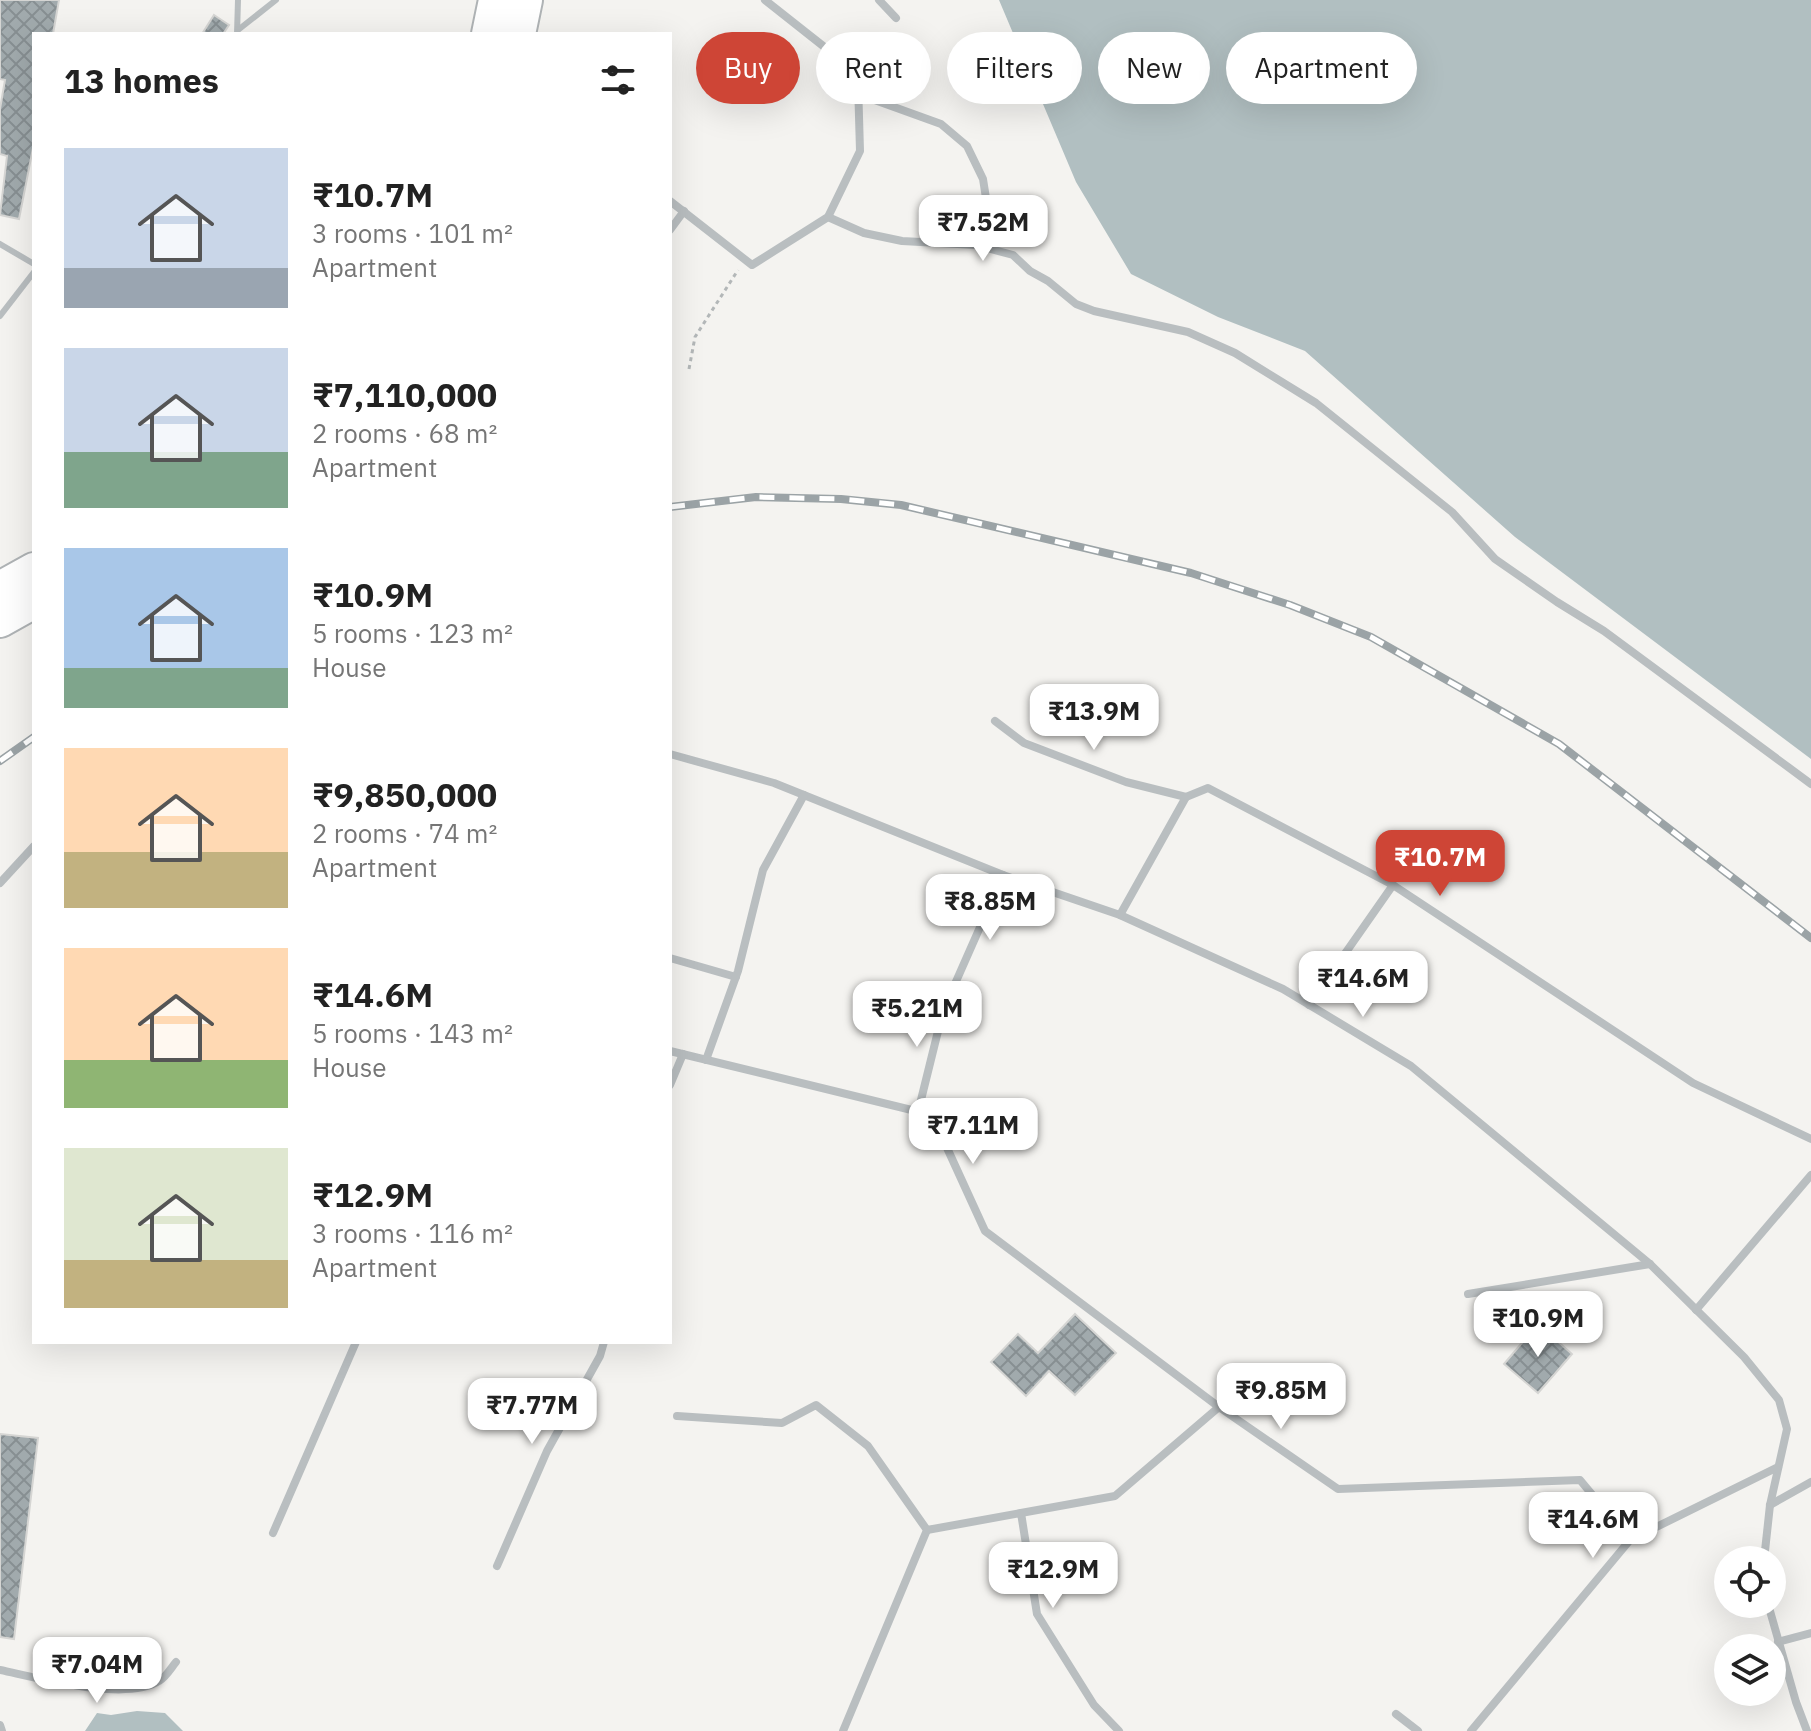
<!DOCTYPE html>
<meta charset="utf-8">
<style>
:root{--surface:#fff;--page:#f2f2f2;--text:#222;--muted:#767676;--accent:#ce4536}
body{margin:0;font-family:"IBM Plex Sans",sans-serif;background:var(--page);color:var(--text);height:100vh;display:flex;flex-direction:column;font-size:30px;white-space:nowrap}
*{box-sizing:border-box;margin:0}
p{font-size:26px;color:var(--muted)}
.icon{flex:none;width:44px;height:44px;fill:none;stroke:currentColor;stroke-width:2;stroke-linecap:round;stroke-linejoin:round}
.map{position:relative;flex:1;overflow:hidden}
.sheet{position:absolute;left:32px;top:32px;width:640px;height:1312px;display:flex;flex-direction:column;background:var(--surface);border-radius:0px;box-shadow:0 8px 32px #0002}
.sheet>*{flex:none}
.hud{position:absolute;left:696px;top:32px;width:760px;height:72px;display:flex;gap:16px}
.fabs{position:absolute;left:1714px;top:1546px;display:grid;gap:16px}
.fabs a{display:grid;place-items:center;width:72px;height:72px;border-radius:50%;background:var(--surface);box-shadow:0 8px 32px #0002;font-size:40px}
.price{position:absolute;translate:-50% -68px;padding:0 18px;border-radius:16px;background:#fff;color:#222;font-size:26px;line-height:52px;filter:drop-shadow(0 2px 4px #0008)}
.price::after{content:'';position:absolute;left:50%;top:48px;width:24px;height:18px;margin-left:-12px;background:inherit;clip-path:polygon(0 0,100% 0,50% 100%)}
.price.selected{background:var(--accent);color:#fff}
ul{padding:0;list-style:none}
li{display:flex;align-items:center;gap:24px;height:200px;padding:0 32px}
li span{display:grid;place-items:center;flex:none;width:224px;height:160px;border-radius:0px;color:#555}
li>.icon{margin-inline-start:auto}
span .icon{width:96px;height:96px;fill:#fffc;stroke-width:1}
li b{font-size:34px}
h2{display:flex;justify-content:space-between;align-items:center;height:96px;padding:0 32px;font-size:34px}
.tag{padding:0 28px;border-radius:36px;background:var(--surface);box-shadow:0 8px 32px #0002;font-size:28px;line-height:72px}
.tag.selected{background:var(--accent);color:#fff}
.map>svg:first-child{display:block}
.water{fill:#b1bfc1}
.building{fill:url(#building-cross-hatch);stroke:#d5d5d3;stroke-width:2}
.lines{fill:none;stroke-linecap:round;stroke-linejoin:round}
.trunk-casing{stroke:#afb3b5;stroke-width:38}
.path{stroke:#b3b7b8;stroke-width:3;stroke-dasharray:4 4;stroke-linecap:butt}
.service{stroke:#b9bec0;stroke-width:6}
.minor{stroke:#b9bec0;stroke-width:8}
.trunk{stroke:#fff;stroke-width:34}
.rail-casing{stroke:#9ba3a6;stroke-width:8}
.rail{stroke:#fff;stroke-width:5;stroke-dasharray:15;stroke-linecap:butt}
</style>
<div class="map">
<svg width="1811" height="1731" viewBox="0 0 1811 1731">
<defs>
<pattern id="building-cross-hatch" width="8" height="8" patternUnits="userSpaceOnUse" patternTransform="scale(2)"><rect width="8" height="8" fill="#a1aaad"/><path d="M0 0l8 8M0 8l8-8" fill="none" stroke="#878f92"/></pattern>
</defs>
<rect width="100%" height="100%" fill="#f4f3f0"/>
<!-- water -->
<g class="water">
<path d="M999,0H1811V759L1515,537L1305,351L1218,317L1131,274L1076,182Z"/>
<path d="M137,1711L165,1713L183,1731H85L97,1713L111,1715Z"/>
</g>
<!-- building -->
<g class="building">
<path d="M0,0H59L53,34H34V143L19,219L0,215L7,156L0,154V109L5,80L0,79Z"/>
<path d="M214,15L229,25L223,34H202Z"/>
<path d="M1075,1314L1116,1353L1075,1395L1049,1371L1026,1396L991,1362L1018,1334L1038,1353Z"/>
<path d="M1538,1324L1572,1354L1538,1393L1504,1364Z"/>
<path d="M0,1434L38,1438L14,1639L0,1637Z"/>
</g>
<g class="lines">
<!-- trunk casing -->
<g class="trunk-casing">
<g id="trunk">
<path d="M489,34L496,0"/>
<path d="M518,34L525,0"/>
<path d="M0,589L34,570"/>
<path d="M0,620L34,601"/>
</g>
</g>
<!-- path -->
<path class="path" d="M689,369L695,337L738,270"/>
<!-- service -->
<g class="service">
<path d="M238,30L276,0"/>
<path d="M237,34L238,0"/>
<path d="M0,244L34,264"/>
<path d="M0,316L34,272"/>
</g>
<!-- minor -->
<g class="minor">
<path d="M879,0L896,18"/>
<path d="M858,94L941,124L967,146L983,179L988,211L976,245"/>
<path d="M670,201L752,265L828,217L860,151L858,82L851,68L765,0"/>
<path d="M828,217L864,233L902,241L976,245L1013,255L1030,271L1048,281L1076,304L1094,311L1188,332L1235,353L1316,403L1452,512L1495,559L1557,602L1604,631L1811,784"/>
<path d="M670,230L684,211"/>
<path d="M995,721L1024,743L1126,782L1186,797"/>
<path d="M670,754L774,783L1003,875L1120,915L1283,989L1411,1066L1650,1264L1744,1357L1779,1400L1787,1429L1770,1505L1764,1560"/>
<path d="M0,883L34,846"/>
<path d="M1120,915L1186,797L1208,788L1393,885L1693,1083L1811,1139"/>
<path d="M670,958L736,977"/>
<path d="M1309,1005L1393,885"/>
<path d="M670,1051L932,1115L985,1231L1219,1407"/>
<path d="M706,1060L738,971L763,870L804,795"/>
<path d="M670,1085L683,1054"/>
<path d="M918,1112L943,1011L1003,875"/>
<path d="M1468,1294L1650,1264"/>
<path d="M1696,1310L1811,1175"/>
<path d="M677,1416L782,1423L816,1405L868,1446L927,1530L843,1731"/>
<path d="M1770,1505L1811,1482"/>
<path d="M1021,1513L1037,1614L1094,1705L1119,1731"/>
<path d="M927,1530L1115,1496L1219,1407L1338,1489L1580,1480L1630,1540"/>
<path d="M273,1533L356,1342"/>
<path d="M497,1566L547,1451L600,1356L604,1342"/>
<path d="M1768,1604L1796,1702L1807,1731"/>
<path d="M1778,1642L1811,1633"/>
<path d="M0,1670C38,1678 126,1702 159,1681C166,1677 171,1668 176,1662"/>
<path d="M1396,1714L1418,1731"/>
<path d="M0,1725L2,1731"/>
<path d="M1471,1731L1630,1540L1778,1467"/>
</g>
<!-- trunk -->
<use href="#trunk" class="trunk"/>
<!-- rail casing -->
<g class="rail-casing">
<g id="rail">
<path d="M670,507L756,497L841,499L901,505L1191,573L1290,605L1371,637L1559,744L1811,938"/>
<path d="M0,761L34,737"/>
</g>
</g>
<!-- rail -->
<use href="#rail" class="rail"/>
</g>
</svg>
<div class="fabs">
<a><svg class="icon" aria-label="locate" viewBox="0 0 24 24"><circle cx="12" cy="12" r="6"/><path d="M12 2v4M12 18v4M2 12h4M18 12h4"/></svg></a>
<a><svg class="icon" aria-label="layers" viewBox="0 0 24 24"><path d="M12 4l9 5-9 5-9-5zM3 14l9 5 9-5"/></svg></a>
</div>
<b class="price" style="left:983px;top:263px">₹7.52M</b>
<b class="price" style="left:1094px;top:752px">₹13.9M</b>
<b class="price selected" style="left:1440px;top:898px">₹10.7M</b>
<b class="price" style="left:990px;top:942px">₹8.85M</b>
<b class="price" style="left:1363px;top:1019px">₹14.6M</b>
<b class="price" style="left:917px;top:1049px">₹5.21M</b>
<b class="price" style="left:973px;top:1166px">₹7.11M</b>
<b class="price" style="left:1538px;top:1359px">₹10.9M</b>
<b class="price" style="left:1281px;top:1431px">₹9.85M</b>
<b class="price" style="left:532px;top:1446px">₹7.77M</b>
<b class="price" style="left:1593px;top:1560px">₹14.6M</b>
<b class="price" style="left:1053px;top:1610px">₹12.9M</b>
<b class="price" style="left:97px;top:1705px">₹7.04M</b>
<div class="hud">
<a class="tag selected">Buy</a>
<a class="tag">Rent</a>
<a class="tag">Filters</a>
<a class="tag">New</a>
<a class="tag">Apartment</a>
</div>
<section class="sheet">
<h2>13 homes<svg class="icon" aria-label="filters" viewBox="0 0 24 24"><path d="M4 7h16M4 17h16"/><circle cx="9" cy="7" r="2"/><circle cx="15" cy="17" r="2"/></svg></h2>
<ul>
<li><span style="background:linear-gradient(#c9d6e8 75%,#9aa5b1 0)"><svg class="icon" aria-label="home" viewBox="0 0 24 24"><path d="M3 11l9-7 9 7M6 9v11h12V9"/></svg></span><div><b>₹10.7M</b><p>3 rooms · 101 m²</p><p>Apartment</p></div></li>
<li><span style="background:linear-gradient(#c9d6e8 65%,#7fa58c 0)"><svg class="icon" aria-label="home" viewBox="0 0 24 24"><path d="M3 11l9-7 9 7M6 9v11h12V9"/></svg></span><div><b>₹7,110,000</b><p>2 rooms · 68 m²</p><p>Apartment</p></div></li>
<li><span style="background:linear-gradient(#a9c7e8 75%,#7fa58c 0)"><svg class="icon" aria-label="home" viewBox="0 0 24 24"><path d="M3 11l9-7 9 7M6 9v11h12V9"/></svg></span><div><b>₹10.9M</b><p>5 rooms · 123 m²</p><p>House</p></div></li>
<li><span style="background:linear-gradient(#ffd9b3 65%,#c2b280 0)"><svg class="icon" aria-label="home" viewBox="0 0 24 24"><path d="M3 11l9-7 9 7M6 9v11h12V9"/></svg></span><div><b>₹9,850,000</b><p>2 rooms · 74 m²</p><p>Apartment</p></div></li>
<li><span style="background:linear-gradient(#ffd9b3 70%,#8fb573 0)"><svg class="icon" aria-label="home" viewBox="0 0 24 24"><path d="M3 11l9-7 9 7M6 9v11h12V9"/></svg></span><div><b>₹14.6M</b><p>5 rooms · 143 m²</p><p>House</p></div></li>
<li><span style="background:linear-gradient(#dfe7d0 70%,#c2b280 0)"><svg class="icon" aria-label="home" viewBox="0 0 24 24"><path d="M3 11l9-7 9 7M6 9v11h12V9"/></svg></span><div><b>₹12.9M</b><p>3 rooms · 116 m²</p><p>Apartment</p></div></li>
</ul>
</section>
</div>
